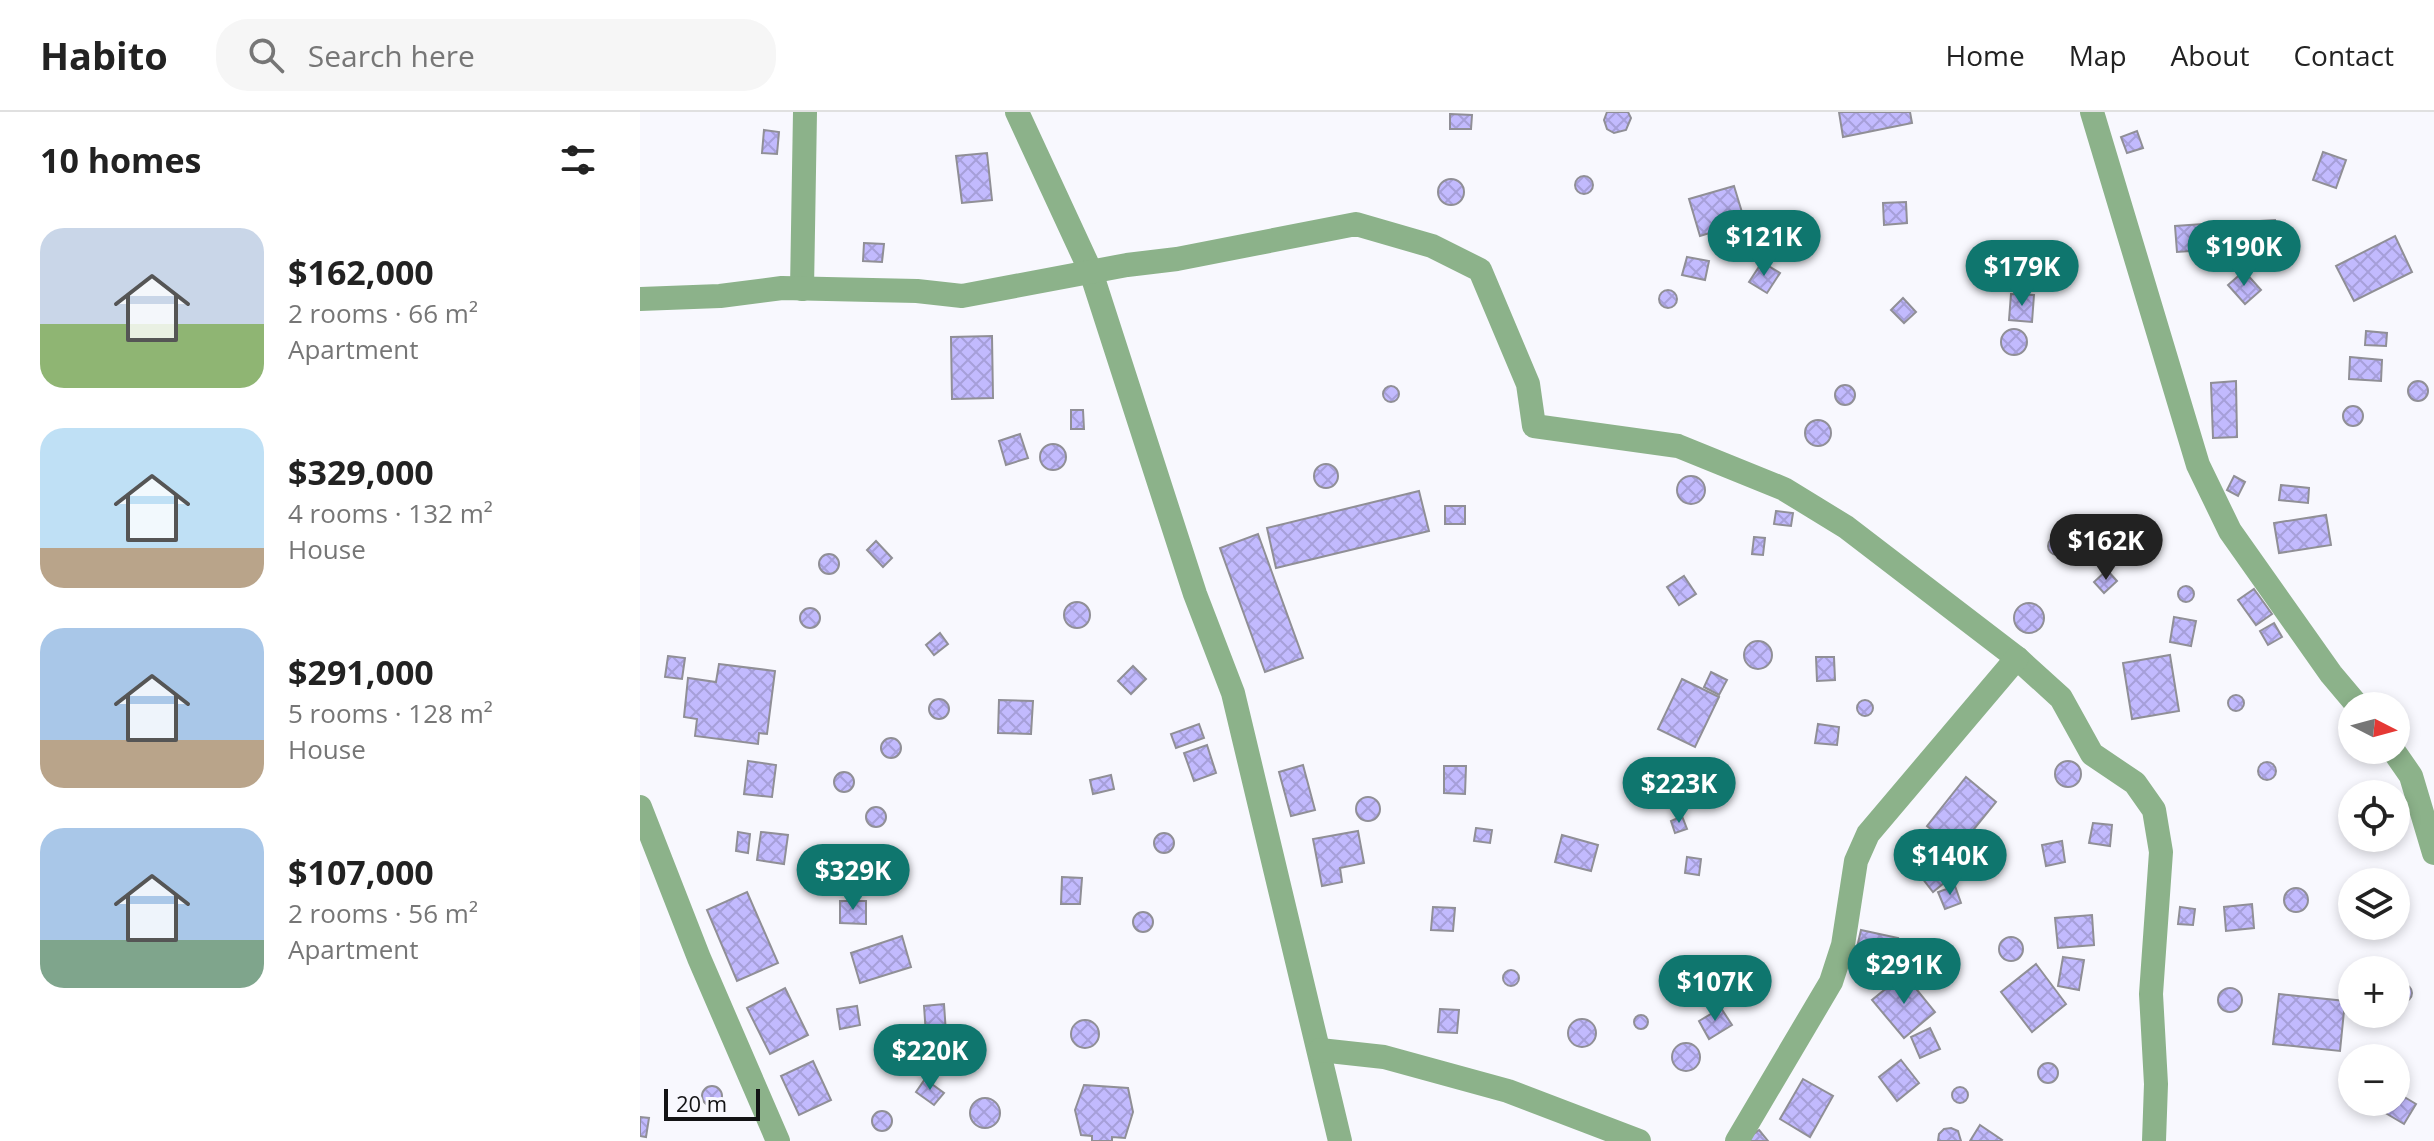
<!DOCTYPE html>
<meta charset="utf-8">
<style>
:root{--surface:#fff;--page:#f6f6f6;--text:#222;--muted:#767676;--line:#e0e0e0;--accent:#0f766e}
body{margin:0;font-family:"Open Sans",sans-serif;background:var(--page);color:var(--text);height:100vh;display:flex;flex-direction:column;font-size:30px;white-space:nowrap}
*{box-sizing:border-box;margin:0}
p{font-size:26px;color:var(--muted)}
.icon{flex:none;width:44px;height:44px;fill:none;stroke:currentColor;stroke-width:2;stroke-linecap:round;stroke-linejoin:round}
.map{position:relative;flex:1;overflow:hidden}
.panel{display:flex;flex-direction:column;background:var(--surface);width:640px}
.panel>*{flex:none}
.needle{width:52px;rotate:96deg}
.buttons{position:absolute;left:1698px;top:580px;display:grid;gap:16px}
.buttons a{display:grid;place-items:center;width:72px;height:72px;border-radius:50%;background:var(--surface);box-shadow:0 4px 12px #0003;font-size:40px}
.scale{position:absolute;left:24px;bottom:20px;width:96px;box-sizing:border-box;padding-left:8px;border:4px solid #131315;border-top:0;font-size:22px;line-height:28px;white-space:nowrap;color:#131315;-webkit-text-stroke:6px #f8f8fe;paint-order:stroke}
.price{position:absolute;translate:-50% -68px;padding:0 18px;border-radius:28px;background:var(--accent);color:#fff;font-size:26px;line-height:52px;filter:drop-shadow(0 2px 4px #0008)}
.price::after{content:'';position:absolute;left:50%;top:48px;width:24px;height:18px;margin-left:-12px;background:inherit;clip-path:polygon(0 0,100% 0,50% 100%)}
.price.active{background:#222;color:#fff}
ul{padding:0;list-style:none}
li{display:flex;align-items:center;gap:24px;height:200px;padding:0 40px}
li span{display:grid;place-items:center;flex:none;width:224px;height:160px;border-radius:24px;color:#555}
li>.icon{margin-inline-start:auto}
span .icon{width:96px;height:96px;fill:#fffc;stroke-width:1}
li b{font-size:34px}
h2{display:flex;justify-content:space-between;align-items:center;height:96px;padding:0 40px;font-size:34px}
header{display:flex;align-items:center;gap:48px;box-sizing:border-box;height:112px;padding:0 40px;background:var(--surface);border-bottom:2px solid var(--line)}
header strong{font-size:38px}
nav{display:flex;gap:44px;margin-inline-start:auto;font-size:28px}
.search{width:560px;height:72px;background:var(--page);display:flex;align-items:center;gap:20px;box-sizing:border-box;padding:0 28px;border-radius:32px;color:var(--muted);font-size:30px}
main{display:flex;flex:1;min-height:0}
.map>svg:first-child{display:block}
.building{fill:url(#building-cross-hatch);stroke:#908f96;stroke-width:2}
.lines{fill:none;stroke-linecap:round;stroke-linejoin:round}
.minor{stroke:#8cb28a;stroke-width:24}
</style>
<header>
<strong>Habito</strong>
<div class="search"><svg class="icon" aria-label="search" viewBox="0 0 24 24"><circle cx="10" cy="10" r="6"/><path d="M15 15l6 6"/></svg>Search here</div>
<nav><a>Home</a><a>Map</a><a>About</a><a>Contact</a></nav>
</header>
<main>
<section class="panel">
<h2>10 homes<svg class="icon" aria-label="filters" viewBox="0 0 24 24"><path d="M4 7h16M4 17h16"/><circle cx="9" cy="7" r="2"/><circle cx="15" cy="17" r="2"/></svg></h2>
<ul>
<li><span style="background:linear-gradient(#c9d6e8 60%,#8fb573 0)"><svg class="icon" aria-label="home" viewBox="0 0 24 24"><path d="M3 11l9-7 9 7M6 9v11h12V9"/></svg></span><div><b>$162,000</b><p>2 rooms · 66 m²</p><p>Apartment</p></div></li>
<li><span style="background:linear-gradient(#bfe0f5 75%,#b9a48a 0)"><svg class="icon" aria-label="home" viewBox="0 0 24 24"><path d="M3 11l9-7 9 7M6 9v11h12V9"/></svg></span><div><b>$329,000</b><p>4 rooms · 132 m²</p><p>House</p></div></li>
<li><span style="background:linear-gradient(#a9c7e8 70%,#b9a48a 0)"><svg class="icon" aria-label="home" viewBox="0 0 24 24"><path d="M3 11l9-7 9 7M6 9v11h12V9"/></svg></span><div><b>$291,000</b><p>5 rooms · 128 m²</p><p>House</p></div></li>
<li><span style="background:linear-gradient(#a9c7e8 70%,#7fa58c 0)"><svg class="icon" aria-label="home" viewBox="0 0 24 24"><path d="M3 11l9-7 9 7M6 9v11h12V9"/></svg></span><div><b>$107,000</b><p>2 rooms · 56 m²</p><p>Apartment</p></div></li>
</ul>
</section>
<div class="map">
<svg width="1794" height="1029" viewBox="0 0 1794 1029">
<defs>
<pattern id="building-cross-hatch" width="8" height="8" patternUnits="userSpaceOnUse" patternTransform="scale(2)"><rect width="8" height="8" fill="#c2bafe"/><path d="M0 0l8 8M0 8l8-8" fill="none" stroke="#a69fd9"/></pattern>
</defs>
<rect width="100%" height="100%" fill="#f8f8fe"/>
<!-- building -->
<g class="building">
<path d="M967,0H988L991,6L986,18L974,21L967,17L964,8Z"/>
<path d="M1199,0H1270L1272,11L1203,25Z"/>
<path d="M810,2L832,3L831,17H810Z"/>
<path d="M124,18L139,20L137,42L122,41Z"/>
<path d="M1497,19L1503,36L1487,41L1481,25Z"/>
<path d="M1683,40L1706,48L1696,76L1673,68Z"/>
<path d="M347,41L352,88L322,91L316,44Z"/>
<circle cx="944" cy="73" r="9"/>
<circle cx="811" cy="80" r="13"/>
<path d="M1094,74L1105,110L1060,124L1049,87Z"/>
<path d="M1266,90L1267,111L1244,113L1243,91Z"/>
<path d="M1635,108L1637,143L1608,146L1605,110Z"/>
<path d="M1563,112L1564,138L1537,140L1535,114Z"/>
<path d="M1755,124L1772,160L1714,189L1696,154Z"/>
<path d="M224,131L244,132L242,150L223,149Z"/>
<path d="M1047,145L1069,149L1065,168L1042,163Z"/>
<path d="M1122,150L1140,161L1127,181L1109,170Z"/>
<path d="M1604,159L1621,178L1605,192L1588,173Z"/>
<circle cx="1028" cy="187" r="9"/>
<path d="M1371,182L1394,183L1392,210L1369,208Z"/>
<path d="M1263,186L1276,200L1264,211L1251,198Z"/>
<circle cx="1374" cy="230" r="13"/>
<path d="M1726,219L1747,221L1746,234L1725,233Z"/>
<path d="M352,224L353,286L312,287L311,225Z"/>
<path d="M1710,245L1742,248L1741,269L1709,267Z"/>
<path d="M1596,269L1597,325L1573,326L1571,271Z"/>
<circle cx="1778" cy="279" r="10"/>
<circle cx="1205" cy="283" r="10"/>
<circle cx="751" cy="282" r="8"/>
<circle cx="1713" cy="304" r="10"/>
<path d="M431,298H443L444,317H431Z"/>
<circle cx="1178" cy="321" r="13"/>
<path d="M380,322L388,346L366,353L359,329Z"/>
<circle cx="413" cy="345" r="13"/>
<circle cx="686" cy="364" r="12"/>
<circle cx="1051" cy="378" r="14"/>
<path d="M1594,364L1605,370L1598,384L1587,378Z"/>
<path d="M1641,373L1669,376L1668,391L1639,388Z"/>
<path d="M779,379L789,419L636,456L627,416Z"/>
<rect x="805" y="394" width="20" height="18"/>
<path d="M1136,399L1153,401L1151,414L1134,412Z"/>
<path d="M1686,403L1691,433L1639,441L1634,411Z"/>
<path d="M618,422L663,546L625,560L580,436Z"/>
<circle cx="1458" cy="431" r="9"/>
<path d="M1114,425L1125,426L1123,443L1112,442Z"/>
<circle cx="1417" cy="434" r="9"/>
<path d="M236,429L252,446L243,455L227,438Z"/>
<circle cx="189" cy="452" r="10"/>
<path d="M1467,458L1477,469L1464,481L1454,470Z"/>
<path d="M1044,464L1056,482L1039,493L1027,475Z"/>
<circle cx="1546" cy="482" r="8"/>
<path d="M1614,477L1632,502L1616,513L1598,488Z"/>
<circle cx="437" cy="503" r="13"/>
<circle cx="1389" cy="506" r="15"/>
<circle cx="170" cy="506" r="10"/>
<path d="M1534,505L1556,509L1551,534L1530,530Z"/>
<path d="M1634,511L1642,525L1628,533L1620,519Z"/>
<path d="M300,521L308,532L294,543L286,533Z"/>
<circle cx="1118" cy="543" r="14"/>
<path d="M1530,543L1539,599L1492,607L1483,551Z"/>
<path d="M28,544L45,546L42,567L25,565Z"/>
<path d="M1176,545H1194L1195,568L1177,569Z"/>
<path d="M79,552L135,559L127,622L119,621L118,632L55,624L57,607L44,605L48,566L76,570Z"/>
<path d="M493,554L506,567L491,582L478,569Z"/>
<path d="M1071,560L1087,568L1079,583L1064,575Z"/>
<path d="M1042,567L1079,585L1055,635L1018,617Z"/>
<circle cx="1596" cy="591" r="8"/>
<circle cx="299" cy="597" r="10"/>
<circle cx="1225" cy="596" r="8"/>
<path d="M359,588L393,589L391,622L358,621Z"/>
<path d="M559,612L564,626L536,636L531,622Z"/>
<path d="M1178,612L1199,615L1197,633L1175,631Z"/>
<circle cx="251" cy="636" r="10"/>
<path d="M567,633L576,661L554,669L544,641Z"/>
<path d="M108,649L136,653L132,685L104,682Z"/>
<circle cx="1428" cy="662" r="13"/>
<circle cx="1627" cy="659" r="9"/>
<path d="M663,653L675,698L651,704L639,660Z"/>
<path d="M804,654H826L825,682L804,681Z"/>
<circle cx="204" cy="670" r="10"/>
<path d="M471,663L474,677L453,682L450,668Z"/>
<path d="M1326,665L1356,690L1317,738L1287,714Z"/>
<circle cx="728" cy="697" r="12"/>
<circle cx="236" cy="705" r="10"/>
<path d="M1042,704L1047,717L1035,721L1031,709Z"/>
<path d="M1453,711L1472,713L1470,734L1449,731Z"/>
<path d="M836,716L852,718L850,731L834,729Z"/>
<path d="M718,719L724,751L700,756L702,770L682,774L673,727Z"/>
<path d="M98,720L110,722L108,741L96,739Z"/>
<path d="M121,720L148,723L144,752L117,748Z"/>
<circle cx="524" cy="731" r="10"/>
<path d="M922,723L958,733L951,759L915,750Z"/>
<path d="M1422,729L1425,750L1406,754L1402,733Z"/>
<path d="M1047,745L1061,747L1059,763L1045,761Z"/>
<path d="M1299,753L1310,766L1293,780L1282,766Z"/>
<path d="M422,765L442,766L440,792H421Z"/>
<path d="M1315,774L1321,791L1305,797L1298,780Z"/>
<circle cx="1656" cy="788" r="12"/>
<path d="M107,780L138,851L97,869L67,798Z"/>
<path d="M200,789H226V812L200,811Z"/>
<path d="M1612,792L1614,816L1586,819L1584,795Z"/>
<path d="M793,795L815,796L813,819L791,818Z"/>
<path d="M1540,795L1555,797L1553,813L1538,812Z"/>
<circle cx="503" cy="810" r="10"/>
<path d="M1452,803L1454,833L1418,836L1415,806Z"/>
<path d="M1221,818L1258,826L1252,852L1215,844Z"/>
<path d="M262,824L271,855L220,871L211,841Z"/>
<circle cx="1371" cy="837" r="12"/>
<path d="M1423,845L1444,848L1439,878L1418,874Z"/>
<path d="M1396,852L1426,892L1392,920L1361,880Z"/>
<circle cx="871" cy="866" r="8"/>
<path d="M1264,862L1295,900L1264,926L1232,888Z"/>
<circle cx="1763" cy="881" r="9"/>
<circle cx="1590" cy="888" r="12"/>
<path d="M145,876L168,923L130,942L107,896Z"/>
<path d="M1639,882L1705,889L1700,939L1633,932Z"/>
<path d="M304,892L306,921L286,923L284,894Z"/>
<path d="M217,894L220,913L200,917L197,897Z"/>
<path d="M1081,896L1092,913L1069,927L1059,909Z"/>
<path d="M800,897L819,898L817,921L798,920Z"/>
<circle cx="1001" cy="910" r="7"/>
<circle cx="942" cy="921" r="14"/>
<circle cx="445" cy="922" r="14"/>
<path d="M1290,916L1300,937L1280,946L1271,925Z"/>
<circle cx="1046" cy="945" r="14"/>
<path d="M1261,948L1279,971L1257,989L1239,965Z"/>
<path d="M173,949L191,988L159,1003L141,964Z"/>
<circle cx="1408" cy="961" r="10"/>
<path d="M285,967L304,981L294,993L276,980Z"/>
<path d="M1163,967L1193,984L1170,1025L1140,1007Z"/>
<path d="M444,973L488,976L493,1000L485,1026L472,1025V1029H452V1024L441,1023L435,998Z"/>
<circle cx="72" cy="984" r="10"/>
<circle cx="1320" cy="983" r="8"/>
<path d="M1756,980L1776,992L1764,1012L1742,999L1747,990H1756Z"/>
<circle cx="345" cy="1001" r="15"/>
<circle cx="242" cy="1009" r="10"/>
<path d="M0,1005L9,1006L6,1025L0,1024Z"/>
<path d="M1340,1013L1362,1028L1361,1029H1330Z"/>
<path d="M1311,1016L1318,1019L1321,1029H1298L1299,1022L1304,1017Z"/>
<path d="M1119,1018L1128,1029H1104Z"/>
</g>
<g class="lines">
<!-- minor -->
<g class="minor">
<path d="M377,0L451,160L555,482L593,581L700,1029"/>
<path d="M1452,0L1558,353L1590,419L1691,562L1718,594"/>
<path d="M162,177L165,0"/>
<path d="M0,187L80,184L142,176L277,179L322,184L487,153L537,147L716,112L792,134L840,158L888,272L894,314L1038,334L1144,377L1206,415L1377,546L1421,586L1452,642L1495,671L1514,698L1521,740L1511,882L1516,972L1514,1029"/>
<path d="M1753,638L1771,664L1794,741"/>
<path d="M0,695L59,846L138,1029"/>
<path d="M680,938L744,945L868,979L999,1029"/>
<path d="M1097,1029L1191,870L1203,833L1216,749L1228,722L1377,546"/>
</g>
</g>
</svg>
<div class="buttons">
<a><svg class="needle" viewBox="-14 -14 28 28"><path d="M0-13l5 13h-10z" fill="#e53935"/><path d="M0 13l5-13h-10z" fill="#767676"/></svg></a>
<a><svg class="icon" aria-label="locate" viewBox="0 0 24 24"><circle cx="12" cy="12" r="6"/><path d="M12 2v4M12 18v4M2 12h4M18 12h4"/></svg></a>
<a><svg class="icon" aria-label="layers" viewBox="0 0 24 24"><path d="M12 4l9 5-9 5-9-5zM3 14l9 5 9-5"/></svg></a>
<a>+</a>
<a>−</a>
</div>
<div class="scale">20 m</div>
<b class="price" style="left:1124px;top:166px">$121K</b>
<b class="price" style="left:1604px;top:176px">$190K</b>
<b class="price" style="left:1382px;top:196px">$179K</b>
<b class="price active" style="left:1466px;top:470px">$162K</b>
<b class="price" style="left:1039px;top:713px">$223K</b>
<b class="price" style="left:1310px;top:785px">$140K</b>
<b class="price" style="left:213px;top:800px">$329K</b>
<b class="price" style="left:1264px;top:894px">$291K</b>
<b class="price" style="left:1075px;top:911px">$107K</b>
<b class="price" style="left:290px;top:980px">$220K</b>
</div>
</main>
